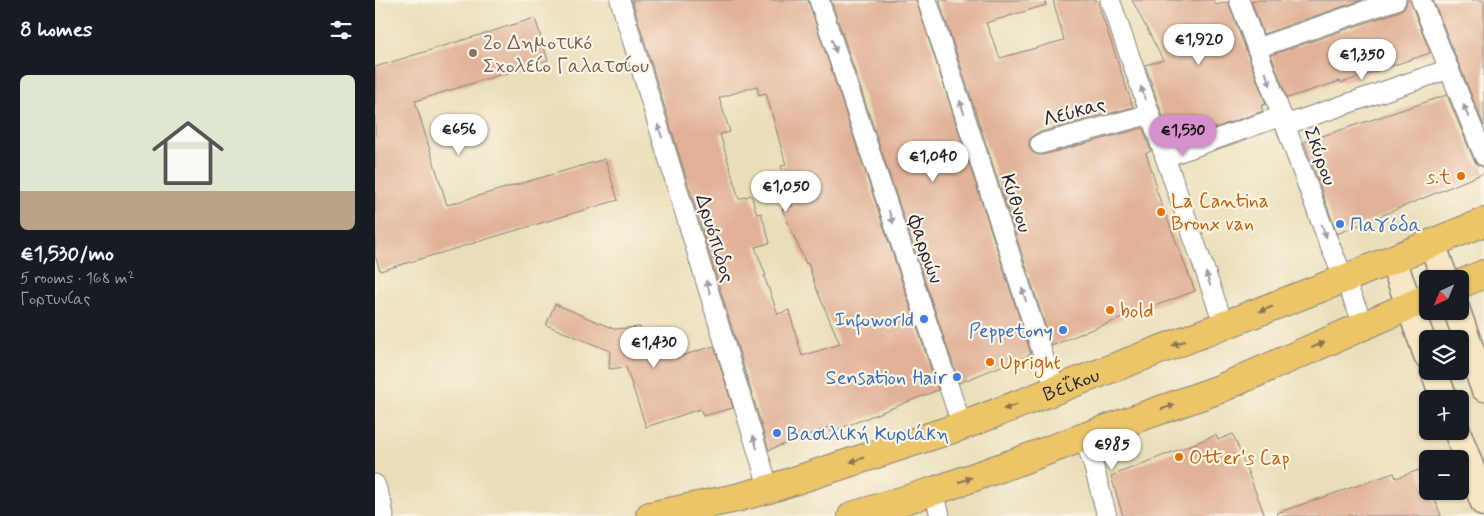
<!DOCTYPE html>
<meta charset="utf-8">
<style>
:root{--surface:#171b24;--page:#20242c;--text:#f1f3f6;--muted:#9ea1a6;--line:#363941;--accent:#d690ce}
body{margin:0;font-family:Mynerve,sans-serif;background:var(--page);color:var(--text);height:100vh;display:flex;flex-direction:column;font-size:19px;white-space:nowrap}
*{box-sizing:border-box;margin:0}
p{font-size:16px;color:var(--muted)}
.icon{flex:none;width:28px;height:28px;fill:none;stroke:currentColor;stroke-width:2;stroke-linecap:round;stroke-linejoin:round}
.map{position:relative;flex:1;overflow:hidden}
.panel{display:flex;flex-direction:column;background:var(--surface);width:375px}
.panel>*{flex:none}
.needle{width:32px;rotate:224deg}
.controls{position:absolute;left:1044px;top:270px;display:grid;gap:10px}
.controls a{display:grid;place-items:center;width:50px;height:50px;border-radius:8px;background:var(--surface);box-shadow:0 1px 4px #0004;font-size:25px}
.price{position:absolute;translate:-50% -42px;padding:0 11px;border-radius:18px;background:#fff;color:#222;font-size:16px;line-height:32px;filter:drop-shadow(0 1px 2px #0008)}
.price::after{content:'';position:absolute;left:50%;top:30px;width:15px;height:11px;margin-left:-8px;background:inherit;clip-path:polygon(0 0,100% 0,50% 100%)}
.price.active{background:var(--accent);color:#111}
ul{padding:0;list-style:none}
li{display:grid;align-content:center;gap:10px;height:265px;padding:0 20px}
li+li{border-top:1px solid var(--line)}
li span{display:grid;place-items:center;height:155px;border-radius:8px;color:#555}
li>.icon{margin-inline-start:auto}
span .icon{width:90px;height:90px;fill:#fffc;stroke-width:1}
li b{font-size:21px}
h2{display:flex;justify-content:space-between;align-items:center;height:60px;padding:0 20px;font-size:21px}
main{display:flex;flex:1;min-height:0}
.map>svg:first-child{display:block}
.building{fill:#e1b298;fill-rule:evenodd}
.lines{fill:none;stroke-linecap:round;stroke-linejoin:round}
.street-casing{stroke:#86807a;stroke-width:21}
.secondary-casing{stroke:#86807a;stroke-width:29}
.primary-casing{stroke:#86807a;stroke-width:30}
.street{stroke:#fff;stroke-width:19}
.secondary{stroke:#f7e8c3;stroke-width:26}
.primary{stroke:#ecc569;stroke-width:28}
.oneway{fill:#9c9ca7}
.oneway2{fill:#877452}
.education-dot{fill:#8d6e63;stroke:#fcf5e5;stroke-width:2}
.food-dot{fill:#e8710a;stroke:#fcf5e5;stroke-width:2}
.shop-dot{fill:#3f7fe0;stroke:#fcf5e5;stroke-width:2}
.labels{text-anchor:middle;stroke-width:4.5;stroke-linejoin:round;paint-order:stroke}
.education-label{font-size:20px;fill:#785e54;stroke:#fcf5e5;text-anchor:start}
.street-label{font-size:20px;fill:#22223b;stroke:#fcf5e5}
.food-label{font-size:20px;fill:#c56008;stroke:#fcf5e5;text-anchor:start}
.shop-label{font-size:20px;fill:#366cbe;stroke:#fcf5e5;text-anchor:end}
</style>
<main>
<section class="panel">
<h2>8 homes<svg class="icon" aria-label="filters" viewBox="0 0 24 24"><path d="M4 7h16M4 17h16"/><circle cx="9" cy="7" r="2"/><circle cx="15" cy="17" r="2"/></svg></h2>
<ul>
<li><span style="background:linear-gradient(#dfe7d0 75%,#b9a48a 0)"><svg class="icon" aria-label="home" viewBox="0 0 24 24"><path d="M3 11l9-7 9 7M6 9v11h12V9"/></svg></span><div><b>€1,530/mo</b><p>5 rooms · 168 m²</p><p>Γορτυνίας</p></div></li>
</ul>
</section>
<div class="map">
<svg width="1109" height="516" viewBox="0 0 1109 516">
<rect width="100%" height="100%" fill="#fcf5e5"/>
<filter id="ink" filterUnits="userSpaceOnUse"><feTurbulence type="fractalNoise" baseFrequency=".02" numOctaves="2"/><feDisplacementMap in="SourceGraphic" scale="10" xChannelSelector="R" yChannelSelector="G"/><feConvolveMatrix kernelMatrix="1 2 1 2 8 2 1 2 1" color-interpolation-filters="sRGB"/></filter>
<filter id="wash" filterUnits="userSpaceOnUse"><feTurbulence type="fractalNoise" baseFrequency=".0096" numOctaves="4" result="noise"/><feDisplacementMap in="SourceGraphic" scale="20" xChannelSelector="R" yChannelSelector="G"/><feGaussianBlur stdDeviation="1.12" result="paint"/><feColorMatrix in="noise" values="0 0 0 0 0 0 0 0 0 0 0 0 0 0 0 0 0 1.4 0 .05"/><feComposite in="paint" operator="in"/></filter>
<g filter="url(#wash)">
<rect width="100%" height="100%" fill="#eadeb9"/>
<g id="blocks">
<!-- building -->
<g class="building">
<path d="M257,0H433L563,390L456,432L454,427L394,450ZM382,86L384,95L391,93L411,165L406,166L418,206L407,209L431,264L433,263L441,288L465,344L427,356L414,310L403,314L389,276H391L380,247L395,243L386,213L382,214L376,195L364,199L345,134L355,132L344,98Z"/>
<path d="M456,0H541L656,354L584,383Z"/>
<path d="M564,0H670L671,5L611,23L625,58L689,40L678,0H722L758,107L662,133L657,136L654,141V147L657,152L662,155H668L768,128L776,151L771,153L782,187H780L820,291L707,333L677,346Z"/>
<path d="M757,0H839L841,5L853,2L891,104L886,106L888,111L797,143L770,65L788,60Z"/>
<path d="M876,0H987L888,34Z"/>
<path d="M1032,0H1035L1055,53L966,83L965,81L912,98L896,55L1025,11L1030,7Z"/>
<path d="M1058,0H1109V126L1084,65Z"/>
<path d="M160,18L173,60L40,101L72,205L230,159L243,200L5,271L0,255V67Z"/>
<path d="M1072,95L1099,160L1102,165L1109,167V173L962,234L929,142Z"/>
<path d="M180,304L239,329L265,327L271,354L300,344L303,357L339,346L358,408L328,416L325,409L271,427L251,367L234,369L235,351L171,325Z"/>
<path d="M858,434L890,516H748L736,476L841,435L843,440Z"/>
<path d="M1044,470L1052,496L1058,494L1066,516H903L902,513L1019,473L1021,478Z"/>
</g>
</g>
</g>
<g filter="url(#ink)">
<use href="#blocks" fill-opacity="0" stroke="#86807a" stroke-width="1"/>
<g class="lines">
<!-- street casing -->
<g class="street-casing">
<g id="street">
<path d="M245,0L394,489"/>
<path d="M444,0L587,426"/>
<path d="M552,0L670,361L682,391"/>
<path d="M735,0L849,325"/>
<path d="M864,0L953,241L989,325"/>
<path d="M1046,0L1109,156"/>
<path d="M882,48L1021,0"/>
<path d="M910,125L1074,69"/>
<path d="M665,144L775,114"/>
<path d="M790,157L907,116"/>
<path d="M709,437L718,464L732,516"/>
<path d="M0,484L7,504L9,516"/>
<path d="M559,491L565,516"/>
</g>
</g>
<!-- secondary casing -->
<g class="secondary-casing">
<g id="secondary">
<path d="M1057,243L1070,279"/>
<path d="M1018,260L1052,355"/>
<path d="M1082,311L1109,388"/>
<path d="M1059,371L1069,399"/>
<path d="M1082,431L1109,503"/>
</g>
</g>
<!-- primary casing -->
<g class="primary-casing">
<g id="primary">
<path d="M1085,284L1109,274"/>
<path id="s1" d="M275,516L361,498L394,489L587,426L969,279L1109,222"/>
<path d="M477,516L559,491L639,463L709,437L842,390L1052,298"/>
</g>
</g>
<!-- street -->
<use href="#street" class="street"/>
<!-- secondary -->
<use href="#secondary" class="secondary"/>
<!-- primary -->
<use href="#primary" class="primary"/>
</g>
<!-- one-way arrows -->
<defs><path id="oneway-solid" d="M-6-.8H1V-3.2L6.5 0L1 3.2V.8H-6Z" transform="scale(1.25)"/></defs>
<g class="oneway">
<use href="#oneway-solid" transform="translate(459 46) rotate(71)"/>
<use href="#oneway-solid" transform="translate(893 79) rotate(70)"/>
<use href="#oneway-solid" transform="translate(768 93) rotate(-109)"/>
<use href="#oneway-solid" transform="translate(587 107) rotate(-108)"/>
<use href="#oneway-solid" transform="translate(1091 111) rotate(-112)"/>
<use href="#oneway-solid" transform="translate(285 131) rotate(-107)"/>
<use href="#oneway-solid" transform="translate(516 217) rotate(71)"/>
<use href="#oneway-solid" transform="translate(949 231) rotate(70)"/>
<use href="#oneway-solid" transform="translate(833 279) rotate(-109)"/>
<use href="#oneway-solid" transform="translate(333 287) rotate(-107)"/>
<use href="#oneway-solid" transform="translate(649 295) rotate(-108)"/>
<use href="#oneway-solid" transform="translate(380 442) rotate(-107)"/>
</g>
<g class="oneway2">
<use href="#oneway-solid" transform="translate(891 309) rotate(159)"/>
<use href="#oneway-solid" transform="translate(804 343) rotate(159)"/>
<use href="#oneway-solid" transform="translate(943 345) rotate(-24)"/>
<use href="#oneway-solid" transform="translate(635 407) rotate(161)"/>
<use href="#oneway-solid" transform="translate(793 407) rotate(-19)"/>
<use href="#oneway-solid" transform="translate(482 460) rotate(162)"/>
<use href="#oneway-solid" transform="translate(590 480) rotate(-19)"/>
</g>
</g>
<!-- markers -->
<circle class="education-dot" cx="98" cy="53" r="5"/>
<g class="food-dot">
<circle cx="1086" cy="176" r="5"/>
<circle cx="786" cy="212" r="5"/>
<circle cx="735" cy="310" r="5"/>
<circle cx="615" cy="362" r="5"/>
<circle cx="804" cy="457" r="5"/>
</g>
<g class="shop-dot">
<circle cx="965" cy="224" r="5"/>
<circle cx="549" cy="319" r="5"/>
<circle cx="688" cy="330" r="5"/>
<circle cx="582" cy="377" r="5"/>
<circle cx="402" cy="433" r="5"/>
</g>
<g class="labels">
<!-- education labels -->
<g class="education-label">
<text x="108" y="49">2ο Δημοτικό<tspan x="108" dy="23">Σχολείο Γαλατσίου</tspan></text>
</g>
<!-- street labels -->
<g class="street-label">
<text transform="translate(699 111) rotate(-15)" y="7">Λεύκας</text>
<text transform="translate(946 156) rotate(70)" y="7">Σκύρου</text>
<text transform="translate(642 203) rotate(72)" y="7">Κύθνου</text>
<text transform="translate(341 238) rotate(73)" y="7">Δρυόπιδος</text>
<text transform="translate(551 249) rotate(71)" y="7">Φαρρών</text>
<text dy="7" stroke="none"><textPath href="#s1" startOffset="442">Βεΐκου</textPath></text>
</g>
<!-- food labels -->
<g class="food-label">
<text x="1076" y="183" text-anchor="end">s.t</text>
<text x="796" y="207">La Cantina<tspan x="796" dy="23">Bronx van</tspan></text>
<text x="745" y="317">bold</text>
<text x="625" y="369">Upright</text>
<text x="814" y="464">Otter's Cap</text>
</g>
<!-- shop labels -->
<g class="shop-label">
<text x="975" y="231" text-anchor="start">Παγόδα</text>
<text x="539" y="326">Infoworld</text>
<text x="678" y="337">Peppetony</text>
<text x="572" y="384">Sensation Hair</text>
<text x="412" y="440" text-anchor="start">Βασιλική Κυριάκη</text>
</g>
</g>
</svg>
<div class="controls">
<a><svg class="needle" viewBox="-14 -14 28 28"><path d="M0-13l5 13h-10z" fill="#e53935"/><path d="M0 13l5-13h-10z" fill="#9ea1a6"/></svg></a>
<a><svg class="icon" aria-label="layers" viewBox="0 0 24 24"><path d="M12 4l9 5-9 5-9-5zM3 14l9 5 9-5"/></svg></a>
<a>+</a>
<a>−</a>
</div>
<b class="price" style="left:824px;top:66px">€1,920</b>
<b class="price" style="left:987px;top:81px">€1,350</b>
<b class="price" style="left:84px;top:156px">€656</b>
<b class="price active" style="left:808px;top:157px">€1,530</b>
<b class="price" style="left:558px;top:183px">€1,040</b>
<b class="price" style="left:411px;top:213px">€1,050</b>
<b class="price" style="left:279px;top:369px">€1,430</b>
<b class="price" style="left:737px;top:471px">€985</b>
</div>
</main>
